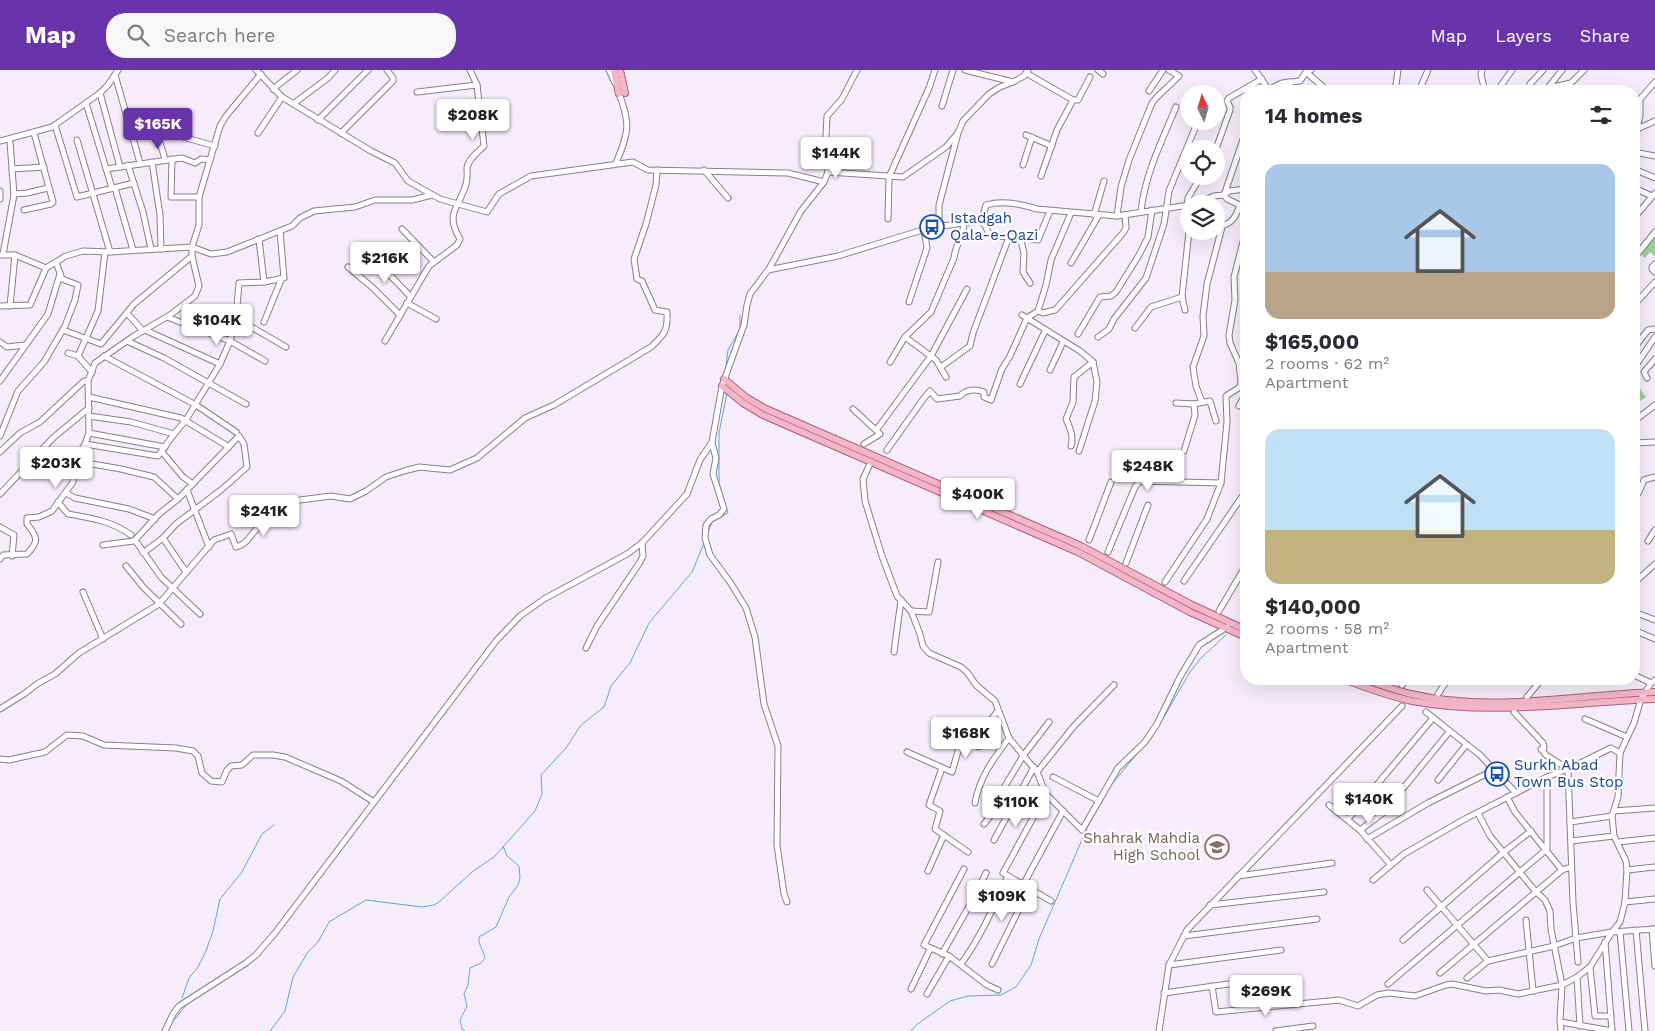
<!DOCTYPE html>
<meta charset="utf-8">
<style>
:root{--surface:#fff;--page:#f7f7f7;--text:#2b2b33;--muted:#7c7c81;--accent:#6933aa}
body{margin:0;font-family:"Work Sans",sans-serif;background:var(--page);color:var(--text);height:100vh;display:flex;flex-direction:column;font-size:19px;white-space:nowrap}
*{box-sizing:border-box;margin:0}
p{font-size:16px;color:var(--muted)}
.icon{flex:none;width:28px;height:28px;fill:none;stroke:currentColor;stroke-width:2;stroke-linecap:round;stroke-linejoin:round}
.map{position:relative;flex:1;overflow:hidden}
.panel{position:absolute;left:1240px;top:15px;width:400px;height:600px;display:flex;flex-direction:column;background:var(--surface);border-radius:20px;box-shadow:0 5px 20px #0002}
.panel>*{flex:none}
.needle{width:32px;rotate:355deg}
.fabs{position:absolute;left:1180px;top:15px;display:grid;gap:10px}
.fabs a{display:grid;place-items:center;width:45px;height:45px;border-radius:50%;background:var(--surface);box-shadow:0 5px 20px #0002;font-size:25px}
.price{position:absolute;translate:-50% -42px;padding:0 11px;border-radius:5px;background:#fff;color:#222;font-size:16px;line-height:32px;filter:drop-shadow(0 1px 2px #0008)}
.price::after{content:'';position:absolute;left:50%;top:30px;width:15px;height:11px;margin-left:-8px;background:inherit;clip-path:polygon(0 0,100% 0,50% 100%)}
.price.selected{background:var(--accent);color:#fff}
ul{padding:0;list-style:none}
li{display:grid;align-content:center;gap:10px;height:265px;padding:0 25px}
li span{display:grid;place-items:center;height:155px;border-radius:15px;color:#555}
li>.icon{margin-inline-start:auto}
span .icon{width:90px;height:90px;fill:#fffc;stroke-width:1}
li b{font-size:21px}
h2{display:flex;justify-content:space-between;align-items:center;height:60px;padding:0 25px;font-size:21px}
header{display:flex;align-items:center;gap:30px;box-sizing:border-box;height:70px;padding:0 25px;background:var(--accent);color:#fff}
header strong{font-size:24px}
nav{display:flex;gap:28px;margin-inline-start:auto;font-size:18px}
.search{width:350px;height:45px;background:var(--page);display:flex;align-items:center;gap:12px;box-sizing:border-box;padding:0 18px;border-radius:20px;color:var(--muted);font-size:19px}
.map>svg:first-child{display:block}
.green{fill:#95d591}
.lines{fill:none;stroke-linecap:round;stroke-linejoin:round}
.stream{stroke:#58a9e2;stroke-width:1}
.minor-casing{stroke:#877e8c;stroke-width:7}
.major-casing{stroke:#a76377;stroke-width:8}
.minor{stroke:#fff;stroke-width:5}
.major{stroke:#f4b6c7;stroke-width:6}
.labels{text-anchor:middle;stroke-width:4.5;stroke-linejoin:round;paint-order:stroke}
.transit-label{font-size:15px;fill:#164399;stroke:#fefefe;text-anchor:start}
.education-label{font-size:15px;fill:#785e54;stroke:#fefefe;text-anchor:end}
</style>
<header>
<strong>Map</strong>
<div class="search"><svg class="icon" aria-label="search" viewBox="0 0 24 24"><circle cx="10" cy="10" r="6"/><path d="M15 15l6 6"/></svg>Search here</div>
<nav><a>Map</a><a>Layers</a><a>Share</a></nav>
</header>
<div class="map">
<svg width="1655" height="961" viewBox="0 0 1655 961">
<rect width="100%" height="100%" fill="#f6ecfc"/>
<!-- green -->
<g class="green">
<path d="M1655,164V187L1650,182L1645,188L1640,184Z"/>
<path d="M1634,311L1646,327L1634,335Z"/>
</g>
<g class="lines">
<!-- stream -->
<g class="stream">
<path d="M740,257V245"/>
<path d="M726,296L728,280L739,261"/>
<path d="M719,448L728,443L719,414V363L727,323"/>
<path d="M708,462L712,452"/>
<path d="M1161,652L1190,602L1201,588L1226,565"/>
<path d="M1150,669L1155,662"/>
<path d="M182,928L189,908L198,897L206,881L213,861L220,829L242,802L262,764L274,755"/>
<path d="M171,954L186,935"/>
<path d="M270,961L285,941L293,907L308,882L318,872L329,852L366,830L422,837L434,835L439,832L472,802L495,786L535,741L542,724L541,705L566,678L581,655L604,637L611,616L630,593L649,553L692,502L704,473"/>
<path d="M465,961L462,959L460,950L467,936L464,924L468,915L470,898L481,893L485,888C484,881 478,875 479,867L496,857L509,827L518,815L520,808L519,796L507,786L503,776"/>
<path d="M911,961L916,955L950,931L968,926L1001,925L1016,917L1031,895L1039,869L1088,756L1111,715L1141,679"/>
</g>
<!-- minor casing -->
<g class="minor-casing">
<g id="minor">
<path d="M256,0L282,27L371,81L395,93L408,111L440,129L487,142L499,124L531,106L633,92L648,100L788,103L824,112"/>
<path d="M609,0L615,13"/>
<path d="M965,0L1013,12"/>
<path d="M1098,0L1103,4"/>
<path d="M1255,0L1269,20"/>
<path d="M1482,0L1481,5L1485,21"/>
<path d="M1306,2L1328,21"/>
<path d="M1026,3L1073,30H1078L1090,7"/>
<path d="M115,5L140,93"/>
<path d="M1288,12L1294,21"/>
<path d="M273,19L297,0"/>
<path d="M1547,19L1562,0"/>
<path d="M1149,21L1163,0"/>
<path d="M1266,21L1282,13L1300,11L1306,2L1311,0"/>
<path d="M1330,21L1333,19L1336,21"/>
<path d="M1392,21L1396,15L1398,0"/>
<path d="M1419,21L1428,0"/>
<path d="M1505,21L1500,17L1512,0"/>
<path d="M1528,21L1530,14L1543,0"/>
<path d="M1535,21L1571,13L1584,0"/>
<path d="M417,22L477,15"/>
<path d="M100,23L120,97"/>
<path d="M86,33L112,118"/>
<path d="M293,34L328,8L335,0"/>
<path d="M942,36L953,0"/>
<path d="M1634,36L1655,12"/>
<path d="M176,43L183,67L215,76"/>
<path d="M152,47L165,89"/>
<path d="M318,50L368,0"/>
<path d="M55,55L77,127L134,113"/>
<path d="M1635,60L1655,51"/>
<path d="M1246,61L1224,125L1227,129L1246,138"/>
<path d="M258,63L282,27"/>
<path d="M341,63L393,11V8L387,0"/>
<path d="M1026,65L1052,76"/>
<path d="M77,70L110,182"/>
<path d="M0,71L52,57L100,23L108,15L118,0"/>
<path d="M1634,75L1640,45V30"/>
<path d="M1216,79L1230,40V37L1227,31L1229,28L1262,9"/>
<path d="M1634,82L1655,86"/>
<path d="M172,89L171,127H199"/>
<path d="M152,92L160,145L161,179"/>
<path d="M616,93C629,62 631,54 618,21"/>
<path d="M128,95L143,142L151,179"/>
<path d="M1023,95L1032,67"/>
<path d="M12,99L44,97"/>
<path d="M106,99L182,88L195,93L201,89L210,90"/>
<path d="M1634,99L1655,108"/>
<path d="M704,100L728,128"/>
<path d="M828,102L903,107L946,77L957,64"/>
<path d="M1041,106L1057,60L1073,30"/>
<path d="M115,118L133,180"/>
<path d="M1634,118L1652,126"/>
<path d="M0,121V129"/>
<path d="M14,124L27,123L48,118"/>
<path d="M1195,134L1214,126L1224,125L1229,121L1246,119"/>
<path d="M1187,136L1188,128L1201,106"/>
<path d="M24,140L51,134L53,132L34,63"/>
<path d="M1141,141C1145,104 1162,71 1176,37"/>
<path d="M1094,145L1104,111"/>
<path d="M1117,146L1121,117L1129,90L1152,33L1157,27L1179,6L1169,0"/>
<path d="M1634,148L1655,123"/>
<path d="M888,149L889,107L929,18L935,0"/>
<path d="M980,150L985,155L989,164L992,166L1020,167L1038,170L1050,141"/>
<path d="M1219,156C1232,155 1236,146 1240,135"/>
<path d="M932,157L950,155L980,150L983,146L986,135C1003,130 1020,134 1037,139L1117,146L1189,135"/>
<path d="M402,159L433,191"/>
<path d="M1020,167L1024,183L1023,202L1030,213"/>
<path d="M259,169L264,212"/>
<path d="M3,184L14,125L10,72"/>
<path d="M0,185H15L46,198L66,186L83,181L110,182L192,177L211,184L227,182L292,156L300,148L314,141L355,137L375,130H412L432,125"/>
<path d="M1634,188L1655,162"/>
<path d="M372,189L382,197L410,226"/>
<path d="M1071,193L1099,145"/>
<path d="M1655,194L1652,197V199L1655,202"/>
<path d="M348,197L372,217L399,244"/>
<path d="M769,199L801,141L824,112L828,102L826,66L827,46L842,29L857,0"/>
<path d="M909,232L927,178L924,159"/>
<path d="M407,233L436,249"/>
<path d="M1634,235L1655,212"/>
<path d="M0,236L30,235L46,198"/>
<path d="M10,236L15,185"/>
<path d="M1185,240L1182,227L1189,161"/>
<path d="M1038,241L1043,243L1055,240L1058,237L1123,163L1126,158L1125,145"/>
<path d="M127,243L143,261"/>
<path d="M1022,245L1080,281L1093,292L1097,312L1095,331L1079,381"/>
<path d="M167,247L230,271L265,291"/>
<path d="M236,248L286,277"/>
<path d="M264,252L281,210"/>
<path d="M1135,258L1151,237L1182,227"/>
<path d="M63,260L101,274L134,234L192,186"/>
<path d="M145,260L220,294"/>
<path d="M1078,264L1100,227L1111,226L1116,222L1139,185L1148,167L1152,140"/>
<path d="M905,267L936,290L946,307"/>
<path d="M1098,267L1109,259L1114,249L1146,208L1164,154L1169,121L1198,51"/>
<path d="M127,271L164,288L246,334"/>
<path d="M385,271L429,196L457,175L460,169C444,142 460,137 466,114C468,108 467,103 467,98C468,89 478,82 484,76L477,15L470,0"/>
<path d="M0,272L7,277L25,275"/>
<path d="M1634,278L1648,260L1655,259"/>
<path d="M68,283L78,286L92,302"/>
<path d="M78,286L98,241L105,182"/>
<path d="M104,286L196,335L236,362"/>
<path d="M890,292L905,267L931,242L954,188C955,175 963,168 964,153"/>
<path d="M941,297L970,276L973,263L1009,167"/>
<path d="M1634,298L1655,267"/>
<path d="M1050,300L1063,272"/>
<path d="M1647,308L1644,302L1655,289"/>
<path d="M0,311L48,244L60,204"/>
<path d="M1020,314L1045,261"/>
<path d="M89,327L181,348L229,377"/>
<path d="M1202,332L1196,316L1193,297L1204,266L1203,246L1207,214L1222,157"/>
<path d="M1176,333L1194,334L1210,331L1216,351"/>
<path d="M1239,336L1246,323"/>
<path d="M853,339L880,364L864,374"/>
<path d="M89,346L131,352L174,364"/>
<path d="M1634,351L1655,335"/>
<path d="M877,359L931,286L967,219"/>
<path d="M89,363L165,377"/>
<path d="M0,366L18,321L44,292L65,256L75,230L78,215L62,209L56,192"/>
<path d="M712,373L716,388L713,404L724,439L719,445L711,449L706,455L705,468L710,485L730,512L746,538L755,567L764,634L778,676L777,775L784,824L787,832"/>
<path d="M1634,373L1655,372"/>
<path d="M85,374L158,386L174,364L186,350L220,294L230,271L236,248L239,213L264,212L284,208L280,161"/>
<path d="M1071,376C1074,367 1070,358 1066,349L1073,332L1074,307L1093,292"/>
<path d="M887,380L924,328L930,321L937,329L960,326C966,319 976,319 984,322V327L991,330L1002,299L1010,286L1027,248L1038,241L1046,215L1051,190L1071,143"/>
<path d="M1184,381L1195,345L1194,334"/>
<path d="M0,382L20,363L40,352L84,311H88L95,293L134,266L170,245L195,226L199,216L192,186V177L199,155V127L220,56L226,46L261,4"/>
<path d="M162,382L183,407L193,414"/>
<path d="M75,391L121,399L154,407L178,429"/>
<path d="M870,394L863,409L865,431L882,486L897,526L911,541L920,564L923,576L929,583L961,597L967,602L976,615L995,631L1009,668L1037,702L1046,724L1082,760L1118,698L1145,672L1157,654L1180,607L1199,575L1227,557"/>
<path d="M187,420L209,477"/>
<path d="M66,423L75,428L129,439L155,449"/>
<path d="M0,424L54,367L89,338"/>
<path d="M1634,428L1639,422L1644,410L1655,407"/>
<path d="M58,432L68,444C91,448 112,451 131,465"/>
<path d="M0,457L14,465L12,486"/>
<path d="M163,468L186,502"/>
<path d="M135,470L161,507L200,544"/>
<path d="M1089,470L1111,412"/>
<path d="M1648,471L1655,460"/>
<path d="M103,475L134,471L159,444L178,429L239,366L244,374L247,397L221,420L176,454L163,468L143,483"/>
<path d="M1108,482L1135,417L1140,411L1221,413"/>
<path d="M0,489L3,485L27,484C39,472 38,467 27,454V448L39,447L52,441L73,412L75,391L85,374L89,363L88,311"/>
<path d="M1126,493L1148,435"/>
<path d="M126,496L144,518L181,554"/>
<path d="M1184,511L1246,421"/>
<path d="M1165,512L1207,449L1221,413L1227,352L1226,326L1240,317L1241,312L1239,293L1230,273L1229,265L1235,230L1234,207L1246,160"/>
<path d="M1634,513L1655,494"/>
<path d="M83,522L103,569"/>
<path d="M911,541L929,542L938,492"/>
<path d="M1219,541L1246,495"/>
<path d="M1634,542L1655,550"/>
<path d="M1634,560L1655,569"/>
<path d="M586,578L597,556L640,492L643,486L642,473"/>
<path d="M894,582L901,530"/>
<path d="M1634,605L1651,613"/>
<path d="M1402,615L1407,609"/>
<path d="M1438,624L1448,609"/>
<path d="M1527,627L1542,609"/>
<path d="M0,639L24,624L37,614L55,604L79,583L159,534L214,470L231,464L236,477C249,474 251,462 261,455C264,452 269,451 273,450L277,440L292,431L331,426L350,429L366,421L386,407L404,401L419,397L450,400L477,388L525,348L554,335L651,277C664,265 668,261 667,242L655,240L642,211L637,209L634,189L646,154L656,115L657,100"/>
<path d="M1426,642L1480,685L1516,723"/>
<path d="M1514,642L1543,673L1544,678L1541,679L1546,685L1568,699L1573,833L1578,892"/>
<path d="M1585,649L1627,667"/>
<path d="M907,682L952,702L961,671L979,677L983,659L998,641"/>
<path d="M0,689L9,690L45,682L67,665L83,666L104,675L176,678L193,681L198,686L202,703L211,711L222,712L227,700L231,696L242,695L253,685H273L285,687L341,711L374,732"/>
<path d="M942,698L929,735L940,741L935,759L968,782"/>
<path d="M1037,702L1074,656L1114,615"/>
<path d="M1053,707L1099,731"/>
<path d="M1438,710L1466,675"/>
<path d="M1046,724L1003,803L1051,831"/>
<path d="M1507,727L1515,742L1562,800"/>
<path d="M975,733C979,708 994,688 1009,668"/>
<path d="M1329,735L1360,760L1390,794"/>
<path d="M1614,741L1655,738"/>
<path d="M1478,743L1490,766L1536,822L1545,830L1550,841L1551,859L1562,915L1560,950L1561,961"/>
<path d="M1348,749L1433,648"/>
<path d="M1570,752L1612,746"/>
<path d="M984,754L996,739L1005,716L1023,686L1049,652"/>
<path d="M1360,760L1383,743L1449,662"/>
<path d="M1367,769L1428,733L1494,700"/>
<path d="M994,770L1034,697"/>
<path d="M1571,771L1614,766"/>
<path d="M1618,772L1655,768"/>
<path d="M964,799L924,875L949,886L987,915L998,920"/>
<path d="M1627,800L1655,797"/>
<path d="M928,801L944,765"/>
<path d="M1238,806L1332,793"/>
<path d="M1373,810L1404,784L1463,750L1547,707L1568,699L1611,678L1620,683"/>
<path d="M1023,815L1063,741"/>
<path d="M1427,820L1488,891"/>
<path d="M1625,832L1655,829"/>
<path d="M1210,835L1324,822"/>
<path d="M1526,850L1533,921"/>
<path d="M1652,859L1655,896"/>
<path d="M1636,860L1645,961"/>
<path d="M1620,862L1629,961"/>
<path d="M1184,866L1317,849"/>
<path d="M1403,870L1504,782L1531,761"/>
<path d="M1605,872L1612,961"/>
<path d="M942,884L972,831L986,803"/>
<path d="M961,894C981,867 994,836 1008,806"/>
<path d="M992,894L1029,819"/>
<path d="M1169,895L1281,880"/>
<path d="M1590,897L1595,946H1611"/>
<path d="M1440,903L1562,800L1571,797"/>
<path d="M1577,907L1580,956"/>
<path d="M1467,908L1488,891L1554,876L1576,868L1612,862L1620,852L1625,832L1627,800L1626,791L1614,766L1612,746L1618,727L1620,683L1634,653L1641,629L1651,613L1655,610"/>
<path d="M1388,914L1547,779V707"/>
<path d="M1212,916L1216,942L1339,930L1358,936L1377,925L1389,923L1415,926L1446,915L1452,914L1486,921L1499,920L1518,924L1562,915L1577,907L1590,897L1612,862L1655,859"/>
<path d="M911,919L930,879"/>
<path d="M1164,923L1257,910"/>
<path d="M927,924L949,886"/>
<path d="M1561,952L1612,961"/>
<path d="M165,961L173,944L179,936L246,893L256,885L275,863L496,571L520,546L544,529L627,484L642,473L687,424L700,390L712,372L722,316L744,255L747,235L750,224L768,200L838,186L932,157L939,148V135L958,63L963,51L989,24L1000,17L1013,12L1024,6L1028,0"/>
<path d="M1159,961L1169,895L1187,860L1402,636"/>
<path d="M1276,961L1313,956"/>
</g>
</g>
<!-- major casing -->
<g class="major-casing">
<g id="major">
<path d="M614,0L619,24"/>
<path d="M620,0L625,23"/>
<path d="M724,309L747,328L766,339L1081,476L1192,535L1246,560"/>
<path d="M722,316L743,333L763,345L1078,482L1190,542L1246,567"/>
<path d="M1343,609C1365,617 1388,626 1412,631C1493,646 1574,632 1655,629"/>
<path d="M1363,609C1379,614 1394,620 1411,624C1491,643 1574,625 1655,622"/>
</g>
</g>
<!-- minor -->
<use href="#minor" class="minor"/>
<!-- major -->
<use href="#major" class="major"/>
</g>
<!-- icons -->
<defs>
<g id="bus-ring" transform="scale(1.25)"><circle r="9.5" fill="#fefefe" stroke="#1a4fb4" stroke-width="1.5"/><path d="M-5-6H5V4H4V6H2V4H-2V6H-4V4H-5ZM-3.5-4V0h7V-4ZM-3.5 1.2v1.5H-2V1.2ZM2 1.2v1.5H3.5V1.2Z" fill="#1a4fb4"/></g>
<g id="school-ring" transform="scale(1.25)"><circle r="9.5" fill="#fefefe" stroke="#8d6e63" stroke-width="1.5"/><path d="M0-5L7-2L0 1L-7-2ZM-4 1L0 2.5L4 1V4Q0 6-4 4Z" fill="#8d6e63"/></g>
</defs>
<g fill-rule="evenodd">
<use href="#bus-ring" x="932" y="157"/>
<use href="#bus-ring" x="1497" y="704"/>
<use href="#school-ring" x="1217" y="777"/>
</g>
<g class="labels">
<!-- transit labels -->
<g class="transit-label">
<text x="950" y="153">Istadgah<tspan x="950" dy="17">Qala-e-Qazi</tspan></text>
<text x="1514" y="700">Surkh Abad<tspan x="1514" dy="17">Town Bus Stop</tspan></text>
</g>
<!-- education labels -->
<g class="education-label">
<text x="1200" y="773">Shahrak Mahdia<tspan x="1200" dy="17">High School</tspan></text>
</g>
</g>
</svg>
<div class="fabs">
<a><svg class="needle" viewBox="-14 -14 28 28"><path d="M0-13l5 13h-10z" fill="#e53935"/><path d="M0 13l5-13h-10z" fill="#7c7c81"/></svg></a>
<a><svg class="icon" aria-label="locate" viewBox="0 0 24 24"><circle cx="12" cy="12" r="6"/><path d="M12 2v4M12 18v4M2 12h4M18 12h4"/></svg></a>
<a><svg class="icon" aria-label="layers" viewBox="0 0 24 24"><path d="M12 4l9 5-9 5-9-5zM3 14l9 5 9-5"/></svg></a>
</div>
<b class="price" style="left:473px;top:71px">$208K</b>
<b class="price selected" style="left:158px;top:80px">$165K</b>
<b class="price" style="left:836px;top:109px">$144K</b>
<b class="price" style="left:385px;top:214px">$216K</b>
<b class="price" style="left:217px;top:276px">$104K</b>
<b class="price" style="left:56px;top:419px">$203K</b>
<b class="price" style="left:1148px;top:422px">$248K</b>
<b class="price" style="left:978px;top:450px">$400K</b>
<b class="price" style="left:264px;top:467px">$241K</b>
<b class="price" style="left:966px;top:689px">$168K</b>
<b class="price" style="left:1369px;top:755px">$140K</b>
<b class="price" style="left:1016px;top:758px">$110K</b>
<b class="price" style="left:1002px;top:852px">$109K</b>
<b class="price" style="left:1266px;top:947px">$269K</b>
<section class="panel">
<h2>14 homes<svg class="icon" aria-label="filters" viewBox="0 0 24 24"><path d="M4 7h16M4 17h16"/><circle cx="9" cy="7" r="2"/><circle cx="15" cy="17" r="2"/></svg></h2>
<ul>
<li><span style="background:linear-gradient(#a9c7e8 70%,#b9a48a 0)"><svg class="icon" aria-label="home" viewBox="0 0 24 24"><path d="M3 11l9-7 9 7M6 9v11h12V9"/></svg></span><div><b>$165,000</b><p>2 rooms · 62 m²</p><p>Apartment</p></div></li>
<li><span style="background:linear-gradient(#bfe0f5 65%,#c2b280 0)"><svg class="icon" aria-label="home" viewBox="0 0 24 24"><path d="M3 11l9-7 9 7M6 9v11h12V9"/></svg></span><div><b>$140,000</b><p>2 rooms · 58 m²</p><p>Apartment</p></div></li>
</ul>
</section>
</div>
